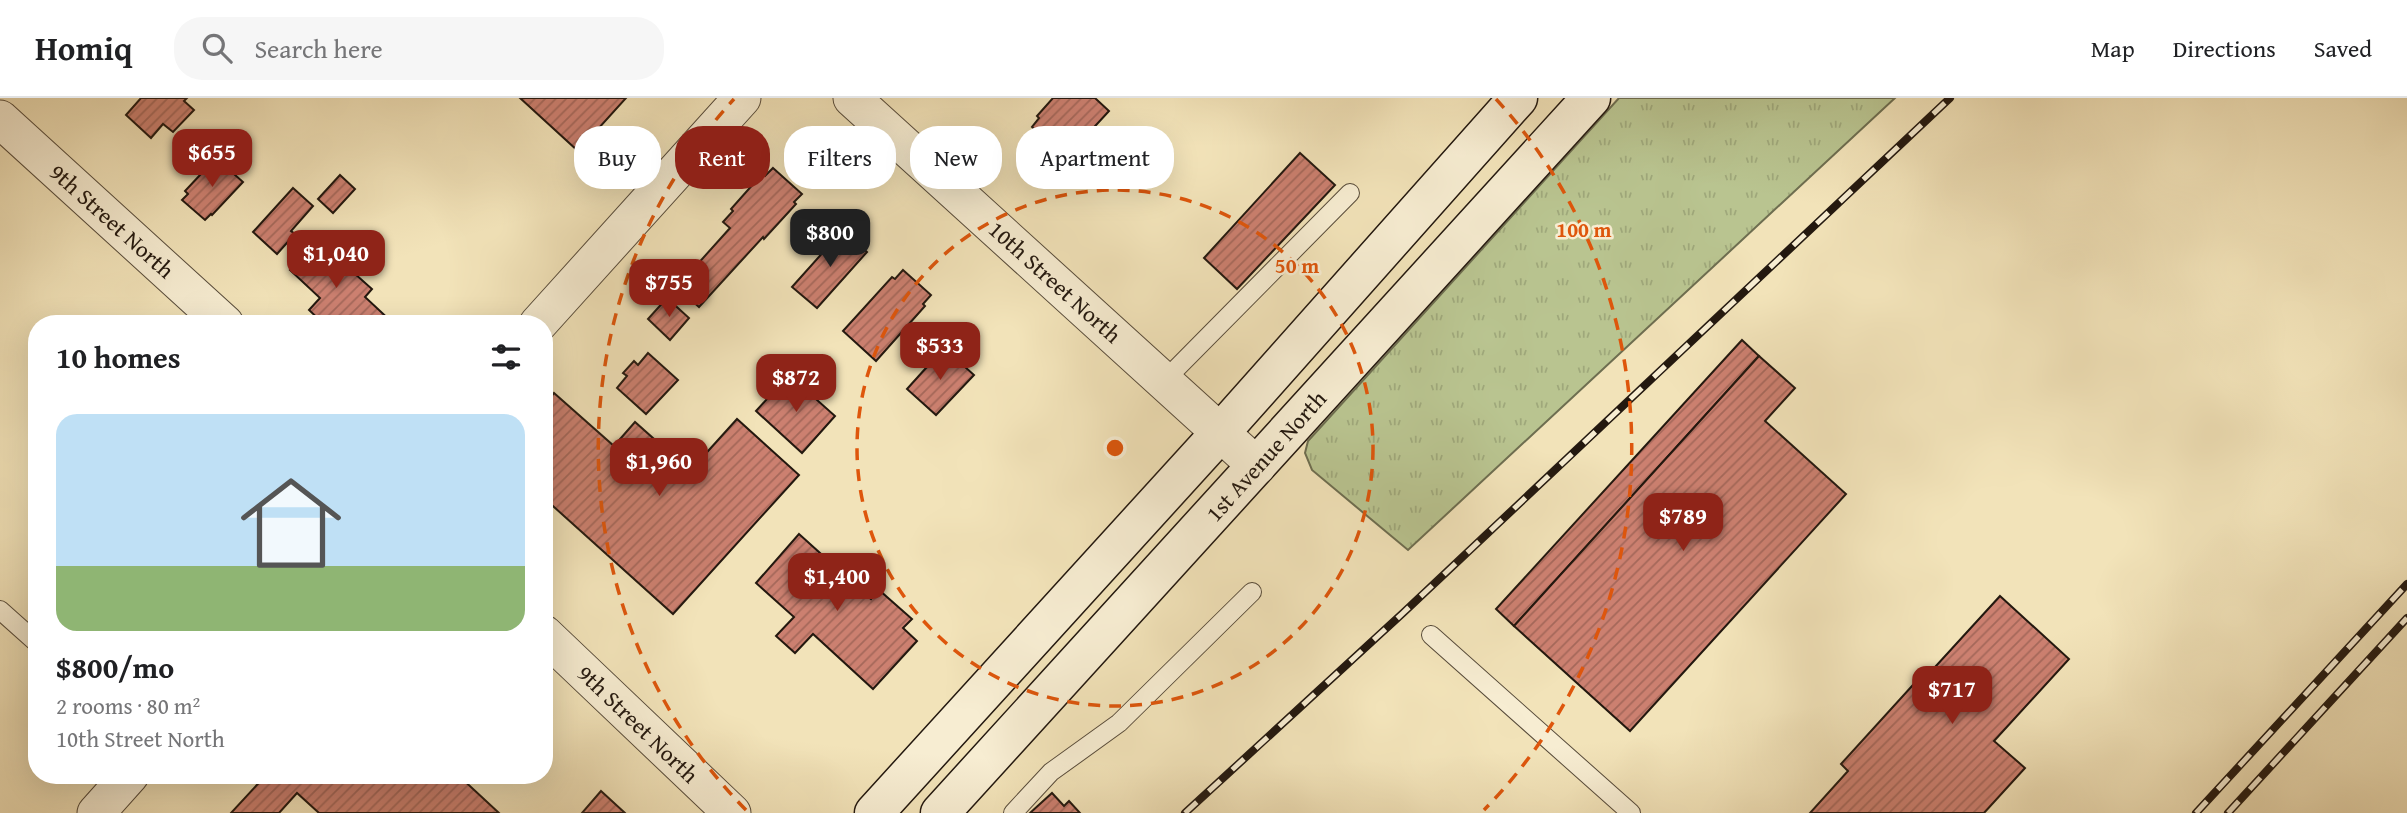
<!DOCTYPE html>
<meta charset="utf-8">
<style>
:root{--surface:#fff;--page:#f6f6f6;--text:#202124;--muted:#757577;--line:#e0e0e0;--accent:#8f2418}
body{margin:0;font-family:"Gentium Book Plus",serif;background:var(--page);color:var(--text);height:100vh;display:flex;flex-direction:column;font-size:26px;white-space:nowrap}
*{box-sizing:border-box;margin:0}
p{font-size:23px;color:var(--muted)}
.icon{flex:none;width:38px;height:38px;fill:none;stroke:currentColor;stroke-width:2;stroke-linecap:round;stroke-linejoin:round}
.map{position:relative;flex:1;overflow:hidden}
.side{position:absolute;left:28px;top:217px;width:525px;height:469px;display:flex;flex-direction:column;background:var(--surface);border-radius:28px;box-shadow:0 7px 28px #0002}
.side>*{flex:none}
.banner{position:absolute;left:574px;top:28px;width:665px;height:63px;display:flex;gap:14px}
.price{position:absolute;translate:-50% -60px;padding:0 16px;border-radius:14px;background:var(--accent);color:#fff;font-size:23px;line-height:46px;filter:drop-shadow(0 2px 4px #0008)}
.price::after{content:'';position:absolute;left:50%;top:42px;width:21px;height:16px;margin-left:-10px;background:inherit;clip-path:polygon(0 0,100% 0,50% 100%)}
.price.on{background:#222;color:#fff}
ul{padding:0;list-style:none}
li{display:grid;align-content:center;gap:14px;height:371px;padding:0 28px}
li+li{border-top:2px solid var(--line)}
li span{display:grid;place-items:center;height:217px;border-radius:21px;color:#555}
li>.icon{margin-inline-start:auto}
span .icon{width:126px;height:126px;fill:#fffc;stroke-width:1}
li b{font-size:30px}
h2{display:flex;justify-content:space-between;align-items:center;height:84px;padding:0 28px;font-size:30px}
.chip{padding:0 24px;border-radius:28px;background:var(--surface);box-shadow:0 7px 28px #0002;font-size:24px;line-height:63px}
.chip.on{background:var(--accent);color:#fff}
header{display:flex;align-items:center;gap:42px;box-sizing:border-box;height:98px;padding:0 35px;background:var(--surface);border-bottom:2px solid var(--line)}
header strong{font-size:33px}
nav{display:flex;gap:38px;margin-inline-start:auto;font-size:24px}
.search{width:490px;height:63px;background:var(--page);display:flex;align-items:center;gap:18px;box-sizing:border-box;padding:0 24px;border-radius:28px;color:var(--muted);font-size:26px}
.map>svg:first-child{display:block}
.grass{fill:url(#grass-tufts);stroke:#6e6e50;stroke-width:2}
.building{fill:url(#building-hatch);stroke:#23180f;stroke-width:2}
.lines{fill:none;stroke-linecap:round;stroke-linejoin:round}
.lane-casing{stroke:#574b3a;stroke-width:20}
.street-casing{stroke:#574b3a;stroke-width:39}
.secondary-casing{stroke:#23180f;stroke-width:41}
.lane{stroke:#f7edd2;stroke-width:18}
.street{stroke:#f7edd2;stroke-width:37}
.secondary{stroke:#f7edd2;stroke-width:38}
.rail-casing{stroke:#23180f;stroke-width:8}
.rail{stroke:#f7edd2;stroke-width:5;stroke-dasharray:16;stroke-linecap:butt}
.ring{fill:none;stroke:#de560c;stroke-width:3.5;stroke-dasharray:12 9}
.labels{text-anchor:middle;stroke-width:5;stroke-linejoin:round;paint-order:stroke}
.street-label{font-size:23px;fill:#23180f;stroke:#f7edd2}
.centre{fill:#de560c;stroke:#f7edd2;stroke-width:3.5}
.ring-label{font-size:21px;text-anchor:middle;font-weight:bold;fill:#de560c;stroke:#f7edd2;stroke-width:5;stroke-linejoin:round;paint-order:stroke}
</style>
<header>
<strong>Homiq</strong>
<div class="search"><svg class="icon" aria-label="search" viewBox="0 0 24 24"><circle cx="10" cy="10" r="6"/><path d="M15 15l6 6"/></svg>Search here</div>
<nav><a>Map</a><a>Directions</a><a>Saved</a></nav>
</header>
<div class="map">
<svg width="2407" height="715" viewBox="0 0 2407 715">
<defs>
<pattern id="grass-tufts" width="24" height="20" patternUnits="userSpaceOnUse" patternTransform="scale(1.75)"><rect width="24" height="20" fill="#b9c490"/><path d="M3 7l-1-3M5 7V3M7 7l1-3M15 17l-1-3M17 17v-4M19 17l1-3" fill="none" stroke="#9fa87b"/></pattern>
<pattern id="building-hatch" width="6" height="6" patternUnits="userSpaceOnUse" patternTransform="scale(1.75)"><rect width="6" height="6" fill="#cc8070"/><path d="M-1 1l2-2M0 6l6-6M5 7l2-2" fill="none" stroke="#a5685a"/></pattern>
</defs>
<rect width="100%" height="100%" fill="#f2e3b9"/>
<filter id="stains"><feTurbulence type="fractalNoise" baseFrequency=".00286" numOctaves="4"/><feColorMatrix values="0 0 0 0 .2 0 0 0 0 .09 0 0 0 0 .02 0 0 0 .5 -.17"/></filter>
<radialGradient id="worn" r=".72"><stop offset=".6" stop-color="#630" stop-opacity="0"/><stop offset="1" stop-color="#630" stop-opacity=".3"/></radialGradient>
<!-- grass -->
<path class="grass" d="M1619,0H1895L1408,452L1312,372L1305,355L1308,343Z"/>
<!-- building -->
<g class="building">
<path d="M141,0H187L184,3L194,12L173,34L163,26L151,40L126,17Z"/>
<path d="M520,0H626L578,53Z"/>
<path d="M1053,0H1095L1109,13L1074,51L1072,50L1064,58L1032,29L1039,20L1037,18Z"/>
<path d="M1300,55L1335,87L1237,191L1204,160Z"/>
<path d="M216,60L243,84L212,117L211,116L205,122L182,102L188,96L185,93Z"/>
<path d="M773,70L802,96L794,104L796,106L764,141L763,139L699,209L677,189L730,130L723,124L733,113L731,111L762,76L765,78Z"/>
<path d="M340,77L355,91L333,115L318,101Z"/>
<path d="M293,90L313,108L291,133L295,136L277,156L253,134Z"/>
<path d="M843,132L867,154L817,210L792,189Z"/>
<path d="M317,142L372,191L365,199L394,226H324L309,212L320,200L290,172Z"/>
<path d="M903,172L931,197L923,206L925,208L876,263L843,233L892,179L895,181Z"/>
<path d="M667,200L689,220L670,242L648,221Z"/>
<path d="M1742,242L1759,258L1514,528L1496,511Z"/>
<path d="M944,250L974,277L936,317L907,291Z"/>
<path d="M648,255L678,282L646,316L617,290L627,278L623,275L634,263L638,267Z"/>
<path d="M1759,258L1795,290L1765,323L1846,396L1630,633L1514,528Z"/>
<path d="M789,277L835,318L802,355L756,313Z"/>
<path d="M554,295L614,348L635,324L690,373L737,321L799,377L673,516L544,400V306Z"/>
<path d="M799,436L871,501L879,492L912,521L903,530L917,543L873,591L813,536L795,555L776,538L794,519L756,485Z"/>
<path d="M2000,498L2069,561L1994,643L2025,670L1984,715H1810L1848,673L1841,666L1922,577L1925,580Z"/>
<path d="M266,677H458L499,715H319L297,695L279,715H231Z"/>
<path d="M601,693L625,715H582Z"/>
<path d="M1052,695L1064,708L1069,703L1080,715H1030Z"/>
</g>
<g class="lines">
<!-- lane casing -->
<g class="lane-casing">
<g id="lane">
<path d="M1164,283L1350,95"/>
<path d="M0,512L37,545"/>
<path d="M1431,537L1631,715"/>
<path d="M1013,715L1051,674L1119,625L1252,494"/>
</g>
</g>
<!-- street casing -->
<g class="street-casing">
<g id="street">
<path d="M852,0L1257,368"/>
<path d="M0,21L225,226"/>
<path d="M538,226L742,0"/>
<path d="M544,536L732,715"/>
<path d="M96,715L130,677"/>
</g>
</g>
<!-- secondary casing -->
<g class="secondary-casing">
<g id="secondary">
<path d="M874,715L1220,335L1518,0"/>
<path d="M940,715L1591,0"/>
</g>
</g>
<!-- lane -->
<use href="#lane" class="lane"/>
<!-- street -->
<use href="#street" class="street"/>
<!-- secondary -->
<use href="#secondary" class="secondary"/>
<!-- rail casing -->
<g class="rail-casing">
<g id="rail">
<path d="M1185,715L1403,515L1950,0"/>
<path d="M2196,715L2407,486"/>
<path d="M2228,715L2407,520"/>
</g>
</g>
<!-- rail -->
<use href="#rail" class="rail"/>
</g>
<!-- distance rings -->
<g class="ring">
<circle cx="1115" cy="350" r="258"/>
<path d="M746 712A517 517 0 0 1 734 1M1496 1A517 517 0 0 1 1484 712"/>
</g>
<g class="labels">
<!-- street labels -->
<g class="street-label">
<text transform="translate(112 123) rotate(42)" y="8">9th Street North</text>
<text transform="translate(1055 184) rotate(42)" y="8">10th Street North</text>
<text transform="translate(1266 358) rotate(-48)" y="8">1st Avenue North</text>
<text transform="translate(638 626) rotate(44)" y="8">9th Street North</text>
</g>
</g>
<circle cx="1115" cy="350" r="10" class="centre"/>
<g class="ring-label">
<text x="1584" y="139">100 m</text>
<text x="1297" y="175">50 m</text>
</g>
<rect width="100%" height="100%" filter="url(#stains)"/>
<rect width="100%" height="100%" fill="url(#worn)"/>
</svg>
<b class="price" style="left:212px;top:91px">$655</b>
<b class="price on" style="left:830px;top:171px">$800</b>
<b class="price" style="left:336px;top:192px">$1,040</b>
<b class="price" style="left:669px;top:221px">$755</b>
<b class="price" style="left:940px;top:284px">$533</b>
<b class="price" style="left:796px;top:316px">$872</b>
<b class="price" style="left:659px;top:400px">$1,960</b>
<b class="price" style="left:1683px;top:455px">$789</b>
<b class="price" style="left:837px;top:515px">$1,400</b>
<b class="price" style="left:1952px;top:628px">$717</b>
<div class="banner">
<a class="chip">Buy</a>
<a class="chip on">Rent</a>
<a class="chip">Filters</a>
<a class="chip">New</a>
<a class="chip">Apartment</a>
</div>
<section class="side">
<h2>10 homes<svg class="icon" aria-label="filters" viewBox="0 0 24 24"><path d="M4 7h16M4 17h16"/><circle cx="9" cy="7" r="2"/><circle cx="15" cy="17" r="2"/></svg></h2>
<ul>
<li><span style="background:linear-gradient(#bfe0f5 70%,#8fb573 0)"><svg class="icon" aria-label="home" viewBox="0 0 24 24"><path d="M3 11l9-7 9 7M6 9v11h12V9"/></svg></span><div><b>$800/mo</b><p>2 rooms · 80 m²</p><p>10th Street North</p></div></li>
</ul>
</section>
</div>
